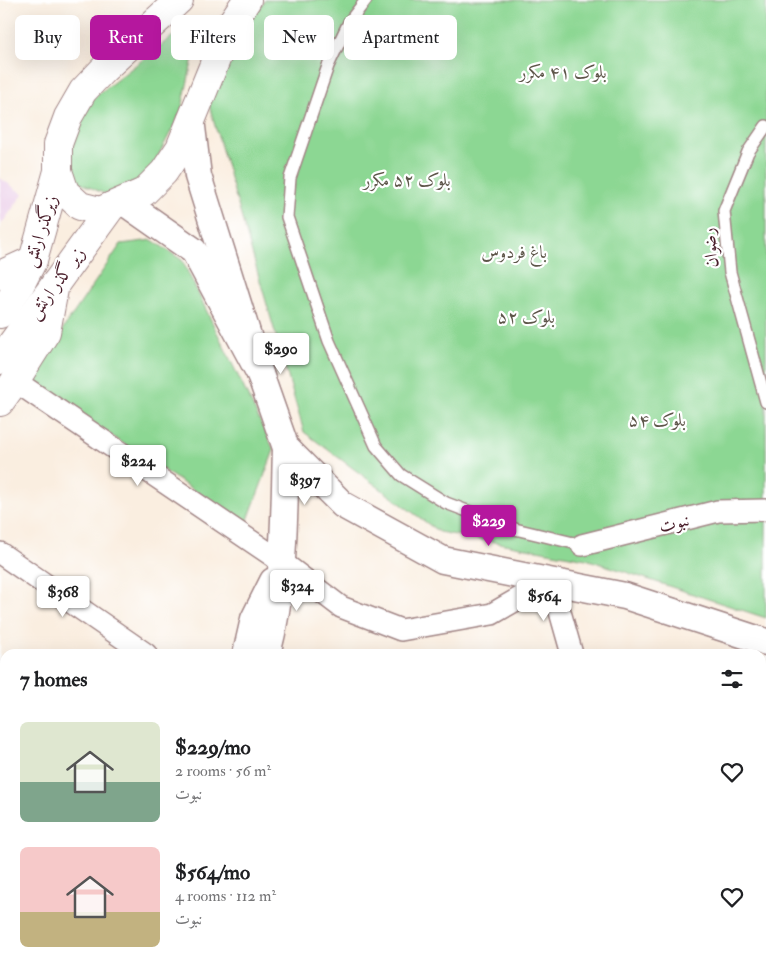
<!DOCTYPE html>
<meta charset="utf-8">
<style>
:root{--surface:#fff;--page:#f6f6f6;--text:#202124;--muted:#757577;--accent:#b5179e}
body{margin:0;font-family:"IM FELL Double Pica",Amiri,serif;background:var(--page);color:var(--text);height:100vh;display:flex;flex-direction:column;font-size:19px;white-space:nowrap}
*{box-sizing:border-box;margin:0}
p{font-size:16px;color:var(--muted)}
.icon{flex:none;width:28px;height:28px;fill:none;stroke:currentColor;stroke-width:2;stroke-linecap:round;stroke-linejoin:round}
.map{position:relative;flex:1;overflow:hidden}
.drawer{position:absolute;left:0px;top:649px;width:766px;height:321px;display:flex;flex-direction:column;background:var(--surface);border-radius:15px 15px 0 0;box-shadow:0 5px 20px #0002}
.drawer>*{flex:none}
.top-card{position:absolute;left:15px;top:15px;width:500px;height:45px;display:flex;gap:10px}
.price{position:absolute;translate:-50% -42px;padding:0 11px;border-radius:5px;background:#fff;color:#222;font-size:16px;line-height:32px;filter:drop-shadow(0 1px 2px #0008)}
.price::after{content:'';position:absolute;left:50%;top:30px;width:15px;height:11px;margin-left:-8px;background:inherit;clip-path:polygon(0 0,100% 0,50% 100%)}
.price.active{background:var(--accent);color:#fff}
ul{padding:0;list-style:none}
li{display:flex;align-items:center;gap:15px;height:125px;padding:0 20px}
li span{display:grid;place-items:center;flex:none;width:140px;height:100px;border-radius:8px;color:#555}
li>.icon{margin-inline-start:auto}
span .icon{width:60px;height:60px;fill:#fffc;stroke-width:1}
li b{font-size:21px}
h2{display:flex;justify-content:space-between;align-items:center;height:60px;padding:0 20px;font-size:21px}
.pill{padding:0 18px;border-radius:8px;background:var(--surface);box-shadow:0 5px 20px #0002;font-size:18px;line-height:45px}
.pill.active{background:var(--accent);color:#fff}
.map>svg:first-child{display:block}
.built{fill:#ecd1ea}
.green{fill:#8cd793;stroke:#6b7b5f}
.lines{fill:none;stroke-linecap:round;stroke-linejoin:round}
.service-casing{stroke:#a28686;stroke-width:14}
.minor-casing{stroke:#a28686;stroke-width:24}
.tertiary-casing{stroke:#a28686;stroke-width:29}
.primary-casing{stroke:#a28686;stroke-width:30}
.trunk-casing{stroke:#a28686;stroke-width:30}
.service{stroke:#fff;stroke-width:11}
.minor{stroke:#fff;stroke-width:21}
.tertiary{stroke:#fff;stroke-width:26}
.primary{stroke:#fff;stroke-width:28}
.trunk{stroke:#fff;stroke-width:28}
.labels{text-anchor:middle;stroke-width:4.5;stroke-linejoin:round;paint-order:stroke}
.park-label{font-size:18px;fill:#5e564a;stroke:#fff}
.street-label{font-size:18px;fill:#4a1f2b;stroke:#fff}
</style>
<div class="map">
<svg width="766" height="969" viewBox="0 0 766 969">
<rect width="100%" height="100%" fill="#fff"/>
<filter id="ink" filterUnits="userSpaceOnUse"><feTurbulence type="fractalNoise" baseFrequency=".02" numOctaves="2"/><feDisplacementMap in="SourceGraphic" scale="10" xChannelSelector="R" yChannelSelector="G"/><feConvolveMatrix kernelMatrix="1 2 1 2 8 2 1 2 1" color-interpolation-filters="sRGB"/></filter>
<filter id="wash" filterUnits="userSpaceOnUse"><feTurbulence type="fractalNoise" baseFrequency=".0096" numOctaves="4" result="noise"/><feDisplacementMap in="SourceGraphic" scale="20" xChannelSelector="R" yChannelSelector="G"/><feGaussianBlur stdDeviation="1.12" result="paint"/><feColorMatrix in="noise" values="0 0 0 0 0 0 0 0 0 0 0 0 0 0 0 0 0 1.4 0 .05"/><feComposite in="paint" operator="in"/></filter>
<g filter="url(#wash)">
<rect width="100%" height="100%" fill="#faeee0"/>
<!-- built -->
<path class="built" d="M0,178L23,194L0,226Z"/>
<!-- green -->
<g class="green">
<path d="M265,0H766V618L586,559L439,532L304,432L204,88Z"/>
<path d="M186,26L198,35L181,112L154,164L136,181L105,194L76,181L67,154L75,126L92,99Z"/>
<path d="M152,240L182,260L274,450L246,525L28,380L121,244Z"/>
</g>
</g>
<g filter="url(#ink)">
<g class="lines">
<!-- service casing -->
<g class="service-casing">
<g id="service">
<path d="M366,0L349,22L328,66L290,178L287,217L329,341L376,446L401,475L446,503L515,529L582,545"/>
<path d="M766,126L748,152L724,211L730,272L766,402"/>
</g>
</g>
<!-- minor casing -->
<g class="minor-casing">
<g id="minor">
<path d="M15,381L282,562L341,607L401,630L492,614L551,580L572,654"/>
<path d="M582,545L718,511L766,510"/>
<path d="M0,553L146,654"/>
<path d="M761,692H766"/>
<path d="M0,709L5,712"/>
<path d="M761,821H766"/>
<path d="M0,889L5,892"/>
<path d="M126,965L133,969"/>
<path d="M673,965L674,969"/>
</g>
</g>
<!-- tertiary casing -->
<g class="tertiary-casing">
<g id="tertiary">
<path d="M124,202L194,251L260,374L198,176L191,119"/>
<path d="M260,374L286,448L343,505L443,560L625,596L766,642"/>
<path d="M246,654L254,619L273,581"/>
<path d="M267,654C285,587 284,517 286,448"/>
<path d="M167,969L168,965"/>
<path d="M187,969L188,965"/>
</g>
</g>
<!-- primary casing -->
<g class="primary-casing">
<g id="primary">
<path d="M0,275L33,260"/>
<path d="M0,402L15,381L46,332L55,284"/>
</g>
</g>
<!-- trunk casing -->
<g class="trunk-casing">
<g id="trunk">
<path d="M58,171L65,192L80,206L100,211L144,192L164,172L180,148L230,25L247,0"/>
<path d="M0,314L19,287L33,260L58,171V144L68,117L83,91L103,70L179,0"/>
<path d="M0,360L112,206"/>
</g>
</g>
<!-- service -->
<use href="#service" class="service"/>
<!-- minor -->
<use href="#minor" class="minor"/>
<!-- tertiary -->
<use href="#tertiary" class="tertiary"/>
<!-- primary -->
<use href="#primary" class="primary"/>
<!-- trunk -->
<use href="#trunk" class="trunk"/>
</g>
</g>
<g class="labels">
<!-- park labels -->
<g class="park-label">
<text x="563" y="78">بلوک ۴۱ مکرر</text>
<text x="407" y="186">بلوک ۵۲ مکرر</text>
<text x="514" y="258">باغ فردوس</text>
<text x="526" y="323">بلوک ۵۲</text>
<text x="657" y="426">بلوک ۵۴</text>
</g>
<!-- street labels -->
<g class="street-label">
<text transform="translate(40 231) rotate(-72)" y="6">زیرگذر ارتش</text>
<text transform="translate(710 248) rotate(-96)" y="6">رضوان</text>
<text transform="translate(56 283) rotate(-54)" y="6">زیر گذر ارتش</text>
<text transform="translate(674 523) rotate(-15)" y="6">نبوت</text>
</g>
</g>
</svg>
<b class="price" style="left:281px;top:375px">$290</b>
<b class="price" style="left:138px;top:487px">$224</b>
<b class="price" style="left:305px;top:506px">$397</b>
<b class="price active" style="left:489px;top:547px">$229</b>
<b class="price" style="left:297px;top:612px">$324</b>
<b class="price" style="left:63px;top:618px">$368</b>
<b class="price" style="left:544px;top:622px">$564</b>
<div class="top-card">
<a class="pill">Buy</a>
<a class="pill active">Rent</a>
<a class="pill">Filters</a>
<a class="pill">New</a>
<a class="pill">Apartment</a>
</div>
<section class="drawer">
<h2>7 homes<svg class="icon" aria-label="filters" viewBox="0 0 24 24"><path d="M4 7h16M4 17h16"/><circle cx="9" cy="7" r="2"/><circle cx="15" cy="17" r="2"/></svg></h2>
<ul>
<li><span style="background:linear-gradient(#dfe7d0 60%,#7fa58c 0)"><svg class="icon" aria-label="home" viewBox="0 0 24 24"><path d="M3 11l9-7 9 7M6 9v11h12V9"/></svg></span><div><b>$229/mo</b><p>2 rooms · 56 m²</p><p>نبوت</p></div><svg class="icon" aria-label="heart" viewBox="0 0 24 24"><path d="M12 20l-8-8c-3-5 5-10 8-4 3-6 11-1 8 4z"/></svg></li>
<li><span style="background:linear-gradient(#f6c9c9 65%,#c2b280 0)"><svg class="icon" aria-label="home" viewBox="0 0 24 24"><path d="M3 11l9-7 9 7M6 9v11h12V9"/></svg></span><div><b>$564/mo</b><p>4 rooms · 112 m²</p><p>نبوت</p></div><svg class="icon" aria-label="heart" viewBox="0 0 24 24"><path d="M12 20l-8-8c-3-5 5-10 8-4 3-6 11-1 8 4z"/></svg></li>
</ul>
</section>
</div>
